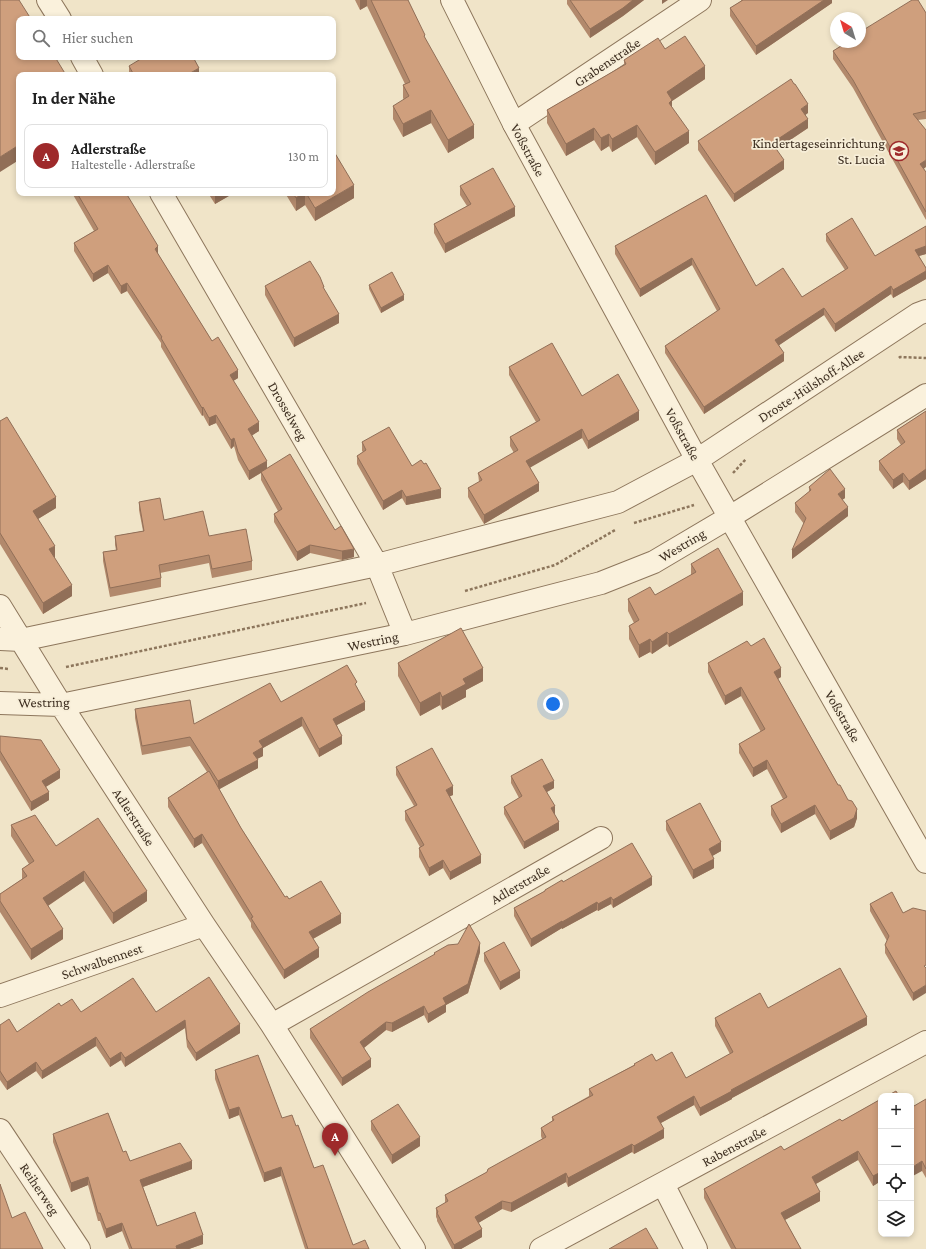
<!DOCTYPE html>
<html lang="de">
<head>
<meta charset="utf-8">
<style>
	body { margin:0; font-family:"Crimson Pro",serif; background:#f2f2f2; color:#222 }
	.controls { position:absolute; right:12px; bottom:12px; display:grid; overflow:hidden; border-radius:8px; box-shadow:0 2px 6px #0003 }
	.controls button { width:36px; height:36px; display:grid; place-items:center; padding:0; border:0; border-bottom:1px solid #e0e0e0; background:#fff; color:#222; font:20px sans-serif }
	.compass { position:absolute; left:830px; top:12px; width:36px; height:36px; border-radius:50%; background:#fff; box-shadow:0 2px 6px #0003; rotate:322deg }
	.you { position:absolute; left:553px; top:704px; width:14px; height:14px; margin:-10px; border:3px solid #fff; border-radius:50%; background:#1a73e8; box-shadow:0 0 0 6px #1a73e833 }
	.badge { display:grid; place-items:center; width:26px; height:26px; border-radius:50%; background:#9e2a2b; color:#fff; font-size:13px; font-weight:700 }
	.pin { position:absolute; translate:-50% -33px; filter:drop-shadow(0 1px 2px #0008) }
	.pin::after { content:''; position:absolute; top:21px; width:14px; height:12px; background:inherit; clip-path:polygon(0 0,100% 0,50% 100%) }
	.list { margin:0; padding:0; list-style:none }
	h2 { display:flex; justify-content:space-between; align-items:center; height:52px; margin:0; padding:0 16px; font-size:17px }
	h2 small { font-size:13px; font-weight:400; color:#767676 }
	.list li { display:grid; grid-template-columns:26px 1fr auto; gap:12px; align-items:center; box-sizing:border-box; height:64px; margin:0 8px 8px; padding:0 8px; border:1px solid #e0e0e0; border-radius:8px }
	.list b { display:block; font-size:15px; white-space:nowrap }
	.list p { margin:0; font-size:13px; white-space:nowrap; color:#767676 }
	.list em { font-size:13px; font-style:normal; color:#767676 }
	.icon { flex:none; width:22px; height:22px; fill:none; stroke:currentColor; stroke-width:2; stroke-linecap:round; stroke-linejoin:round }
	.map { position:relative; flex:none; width:926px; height:1249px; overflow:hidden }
	.search { position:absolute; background:#fff; box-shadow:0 2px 6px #0003; left:16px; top:16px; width:320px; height:44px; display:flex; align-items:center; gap:10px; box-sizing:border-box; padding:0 14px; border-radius:8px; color:#767676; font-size:15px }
	.panel { position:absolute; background:#fff; box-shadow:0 2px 6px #0003; left:16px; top:72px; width:320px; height:124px; border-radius:8px }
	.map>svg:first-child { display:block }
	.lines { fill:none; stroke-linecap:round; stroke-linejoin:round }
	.minor-casing { stroke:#8d765c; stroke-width:24 }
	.tertiary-casing { stroke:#8d765c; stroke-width:24 }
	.path { stroke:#8d765c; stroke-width:2.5; stroke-dasharray:3 2; stroke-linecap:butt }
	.minor { stroke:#faf1dc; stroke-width:22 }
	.tertiary { stroke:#faf1dc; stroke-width:22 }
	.wall { fill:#b2896c }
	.shaded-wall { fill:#916f58 }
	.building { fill:#cf9f7d; stroke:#916f58 }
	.labels { text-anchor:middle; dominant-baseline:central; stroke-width:3.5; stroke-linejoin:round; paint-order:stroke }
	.street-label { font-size:14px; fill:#3d2e20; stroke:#f7eed8 }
	.poi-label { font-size:14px; fill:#3d2e20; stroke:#f7eed8; text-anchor:end }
</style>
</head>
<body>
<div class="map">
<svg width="926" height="1249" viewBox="0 0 926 1249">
	<rect width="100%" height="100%" fill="#f0e4c8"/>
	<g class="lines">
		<g class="minor-casing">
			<path id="minor" d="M48 0 60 19
				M82 57 92 75
				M514 124 697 460 926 862
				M161 193 377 565 405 634
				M0 606 61 705 204 925 272 1025 414 1249
				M0 639 21 640 377 565 618 502 697 460 918 314 926 311
				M0 703 61 705 405 634 601 583 654 562 730 517 926 395
				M0 996 204 925
				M272 1025 601 838
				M0 1130 79 1249
				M663 1184 696 1249
				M541 1249 926 1042"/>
		</g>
		<g class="tertiary-casing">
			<path id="tertiary" d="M452 0 514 124 700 0"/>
		</g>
		<path class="path" d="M899 358 900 357 926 358
			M733 473 746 459
			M634 523 694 505
			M465 591 555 565 615 530
			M66 667 366 603
			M0 668 9 669"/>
		<use href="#minor" class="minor"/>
		<use href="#tertiary" class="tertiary"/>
	</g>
	<path class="wall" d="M355 0H408L425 38 474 138 448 153 431 123 403 137 393 119V106L404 100 403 98V85L405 84 367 6 360 10Z
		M567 0H644L623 16 590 38 567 4Z
		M741 0H832V3L756 55 730 16V8L741 1Z
		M926 13V119L918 120 924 169 926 172V220L853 88 833 59V51L845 43V42H860Z
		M665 49 705 79 672 101V107L689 143 655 165 637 137 612 152 609 146 601 151 594 140 566 156 547 123V110L624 65V60Z
		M129 66 199 75H129Z
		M808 113 805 115 808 128 777 149 784 169 734 202 698 150V141Z
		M460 186 515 216 445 253 434 233V224L467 206 460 195Z
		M72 193H126L158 254 212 341 238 378 233 381 259 431 252 435 267 468 335 530 354 557 342 560 310 553 297 561 274 522V514L278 511 261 480V473L249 480 238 460 234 446 231 449 216 423 209 426 203 415 202 416 161 347V343L127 291 121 294 108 273 93 282 74 251V243L94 231Z
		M208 193H234L215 204Z
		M285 193H333L354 198 315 221 305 205 296 211Z
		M706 195 756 286 802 297 845 270 826 241V234L875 256 926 226V254L919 256 926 268V279L893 298 891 294 835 332 824 315 779 345 784 361 704 414 665 353V346L717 311 692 265 640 297 615 254V246Z
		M369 285 404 300 381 313 369 289Z
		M265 286 324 289 339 323 294 347 265 295Z
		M509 367 639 420 588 449 582 438 530 467 539 491 484 524 468 497V488L479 482 478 473 514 453 510 446V437L536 422 509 375Z
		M926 411V479L909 490 903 482 893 489 879 470V461L901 445 897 439V430Z
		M0 421 56 508 38 519 55 557H54L72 596 43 614 0 544Z
		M362 442 412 466 441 498 406 505 402 498 383 510 357 464V456L363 452 362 451Z
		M809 487 845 498 842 500 848 516 792 559 804 524 795 512V503L809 492Z
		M139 502 164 520 209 536 252 561V570L212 578 209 563 160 573 161 578V587L110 597 103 561V552L116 550 115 545V536L143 531 139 510Z
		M691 564 743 605 669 647 667 644 652 654 650 652 639 658 629 639V626L634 623 628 611V599L655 595 691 575Z
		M751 646 781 677 778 679 857 818 854 827 830 840 815 814 781 833 771 815V806L783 799 767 769 753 777 739 753V744L761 732 741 696 725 705 708 672V663Z
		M398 663 483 681 466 690V697L442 710 440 705 420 716 398 676Z
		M357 687 365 710 337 725 342 744 319 757 302 726 263 748V756L257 759 258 768 219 789 241 828 285 897 341 923 313 939 319 957 284 979 251 927V923L202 843 194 848 168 807V798L207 772 190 746 142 755 135 718V709L194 724 281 702Z
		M0 736 60 778 46 787 49 800 31 811 0 760Z
		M396 767 453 795 450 796 481 863 450 880 443 868 429 876 419 857V848L420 847 405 820V811L414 806 396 775Z
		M511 776 554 788 547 792 555 814H554L559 830 524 849 504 814V807L519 798 511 783Z
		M666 821 721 851 712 856 714 868 693 879 666 830Z
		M11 825 56 846 147 901 113 924 84 881 48 906 63 939 31 960 0 912V894L22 879V869L29 864 11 836Z
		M563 882 652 885 613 908 611 904 598 911 597 910 562 929V928L531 947 514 916V908L545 891V890Z
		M870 904 903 913 913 908V1001L885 953V945L887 941 870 911Z
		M480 952 468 993 446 1005V1012L428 1023 424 1015 392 1032 386 1030 364 1048 371 1067 342 1086 310 1038V1029L434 955V953Z
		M484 953 520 978 500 990 484 961Z
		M61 1006 81 1012H156L240 1033 196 1061 187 1047 185 1028 125 1067 121 1060 110 1067 96 1046 42 1079 36 1071 7 1090 0 1080V1025L17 1032Z
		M768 1008 867 1025 732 1098V1099L700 1116 694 1105 661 1123 664 1138 634 1154 632 1152 568 1187 566 1182 511 1212 502 1209 478 1223 482 1237 461 1249H452L437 1221V1219L436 1217V1208L445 1203V1195L487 1172 542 1139 541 1136V1128L552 1121V1117L589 1096V1089L634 1065V1064L656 1061 686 1078 730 1054 715 1026V1018Z
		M215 1070 282 1118 296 1126 314 1168 353 1245 369 1249H305L281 1176 264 1182 239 1115 229 1119 215 1079Z
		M881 1099V1181L873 1186 858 1160 816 1184 820 1201 785 1220 801 1249H731L704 1198V1189L784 1150 842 1121Z
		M926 1099V1178L922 1171 914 1106Z
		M371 1121 420 1146 392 1164 371 1130Z
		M53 1134 123 1152 130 1161 192 1169 143 1187 157 1226 203 1244 189 1249H129L122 1231 106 1238 100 1221H98L88 1185 71 1192 53 1142Z"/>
	<path class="shaded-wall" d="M360 0H367V6L360 10Z
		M633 0H644L623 16 590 38V29Z
		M662 0H668L662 4Z
		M824 0H832V3L756 55V46Z
		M705 66V79L672 101V113L669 115 667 92Z
		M199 68V75H187Z
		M808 104V113L801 118V109Z
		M431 110V123L403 137V124Z
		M808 119V128L772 152V143Z
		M474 125V138L448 153V140Z
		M637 125V137L612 152V139Z
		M594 128V140L566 156V144Z
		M689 131V143L655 165V152Z
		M609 134V146L601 151V138Z
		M19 145V160L0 172V157Z
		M784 160V169L734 202V194Z
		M926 160V167L920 172V164Z
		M354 185V198L315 221V208Z
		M221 193H234L215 204V196Z
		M303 193H305V205L296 211V198Z
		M515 207V216L445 253V244Z
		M158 246V255L155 249Z
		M926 246V254L915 257V250Z
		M692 258V265L640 297V289Z
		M108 265V273L93 282V274Z
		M926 271V279L893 298V290Z
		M127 283V291L121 294V286Z
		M891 286V294L835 332V324Z
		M404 295V300L381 313V308Z
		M824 308V315L775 348V340Z
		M339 314V323L294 347V338Z
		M784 353V361L704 414V407Z
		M238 370V378L230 383V375Z
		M203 407V415L202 416V408Z
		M639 411V420L588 449V441Z
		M216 415V423L209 426V418Z
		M259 422V431L248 438V429Z
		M582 429V438L526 470V461Z
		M234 438V446L231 449V440Z
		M267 461V469L249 480V471Z
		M926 469V479L909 490V481Z
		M903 473V482L893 489V480Z
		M539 483V491L484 524V515Z
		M441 489V498L406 505V497Z
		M845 489V498L838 503V494Z
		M402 490V498L383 510V501Z
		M56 497V508L33 522V511Z
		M848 507V516L792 559V550Z
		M310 545V553L297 561V552Z
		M55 546V557L49 560V549Z
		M354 549V557L342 560V551Z
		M72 585V596L43 614V603Z
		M743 592V605L669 647V634Z
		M667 632V644L652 654V642Z
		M650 639V652L639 658V645Z
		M483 668V681L466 690V697L442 710V697L463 679Z
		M781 668V677L774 681V672Z
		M741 687V696L725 705V696Z
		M440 692V705L420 716V703Z
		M365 702V710L333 727V719Z
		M302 717V726L263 748V756L253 761V753L259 741Z
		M342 736V744L319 757V749Z
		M258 760V768L218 790V781Z
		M767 760V769L753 777V768Z
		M60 770V778L42 789V781Z
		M554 781V788L543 794V786Z
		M453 786V795L446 798V790Z
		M49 792V800L31 811V802Z
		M815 805V814L781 833V824Z
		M555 806V814L551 816V808Z
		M857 809V818L854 827 830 840V831Z
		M559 822V830L524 849V842Z
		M202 834V843L194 848V839Z
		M721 842V851L709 858V849Z
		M481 855V863L450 880V872Z
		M714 859V868L693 879V870Z
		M443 860V868L429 876V868Z
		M84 871V881L43 909V898Z
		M652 877V885L613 908V900Z
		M147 891V901L113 924V913Z
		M611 897V904L598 911V904Z
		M597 902V910L562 929V922Z
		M341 914V923L309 941V932Z
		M562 921V928L531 947V939Z
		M63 929V939L31 960V949Z
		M480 943V952L468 993 446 1005V1012L428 1023V1014L443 998Z
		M319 948V957L284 979V970Z
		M520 971V978L500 990V982Z
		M926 985V993L913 1001V993Z
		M424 1006V1015L392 1032V1023Z
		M867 1017V1025L732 1098V1099L700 1116V1108L731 1090Z
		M185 1020V1028L125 1067V1058Z
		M386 1022V1030L360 1051V1042Z
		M240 1024V1033L196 1061V1053Z
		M96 1037V1046L42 1079V1071Z
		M121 1052V1060L110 1067V1059Z
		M371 1059V1067L342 1086V1078Z
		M36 1062V1071L7 1090V1082Z
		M694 1096V1105L657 1125V1117Z
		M239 1107V1115L229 1119V1110Z
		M664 1129V1138L634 1154V1146Z
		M420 1137V1146L392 1164V1155Z
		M632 1144V1152L568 1187V1178Z
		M858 1151V1160L812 1186V1177Z
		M192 1161V1169L140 1188V1180Z
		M922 1161V1171L911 1177V1168Z
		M281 1167V1176L264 1182V1173Z
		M881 1172V1181L873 1186V1176Z
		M566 1173V1182L511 1212V1203Z
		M88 1177V1185L71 1192V1183Z
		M820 1192V1201L781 1222V1213Z
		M502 1201V1209L475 1225V1217Z
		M122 1223V1231L106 1238V1229Z
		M482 1229V1237L461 1249H454V1245Z
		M203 1235V1244L189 1249H176V1246Z"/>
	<path class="building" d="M0 0H19L31 19H19V57H55L66 75H19V145L0 157Z
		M371 0H408L425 35 424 36 474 125 448 140 431 110 403 124 393 106 409 96 403 85 410 82Z
		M570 0H633L623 8 590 29Z
		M743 0H824L756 46 730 8Z
		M912 0H918L926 13V111L913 114 926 130V160L920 164 926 172V212L853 80 833 51 846 43V42H860V32Z
		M685 36 705 66 667 92 672 100 669 103 689 131 655 152 637 125 612 139 609 134 601 138 594 128 566 144 547 110 626 64 624 60 658 38 665 49Z
		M144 57H193L199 68 187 75H134L129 66Z
		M791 79 794 84H795L808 104 801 109 808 119 772 143 784 160 734 194 698 141Z
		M333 150 354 185 315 208 306 193H333Z
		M493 168 515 207 445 244 434 224 471 204 460 186Z
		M77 193H126L158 246 155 249 212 341 218 337 238 370 230 375 259 422 248 429 267 461 249 471 238 452 234 438 231 440 216 415 209 418 203 407 202 408 161 338 162 337 127 283 121 286 108 265 93 274 74 243 98 229Z
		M213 193H221L215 196Z
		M293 193H303L296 198Z
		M706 195 756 286 783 268 802 297 848 268 826 234 852 218 875 256 926 226V246L915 250 926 268V271L893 290 891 286 835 324 824 308 775 340 784 353 704 407 665 346 720 309 692 258 640 289 615 246Z
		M310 261 320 277 324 287H323L339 314 294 338 265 286Z
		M392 272 404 295 381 308 369 285Z
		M552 343 582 396 618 374 639 411 588 441 582 429 526 461 539 483 484 515 468 488 482 480 478 473 518 450 510 437 540 420 509 367Z
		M926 411V469L909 481 903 473 893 480 879 461 905 442 897 430Z
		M7 417 56 497 33 511 55 546 49 549 72 585 43 603 0 533V421Z
		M389 427 412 466 421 460 424 464 426 463 441 489 406 497 402 490 383 501 357 456 366 450 362 442Z
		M290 454 335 530 341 526 354 549 342 551 310 545 297 552 274 514 282 509 261 472Z
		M830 469 845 489 838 494 848 507 792 550 806 518 795 503 811 490 809 487Z
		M160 498 164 520 203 511 209 536 246 529 252 561 212 569 209 555 159 565 161 578 110 588 103 552 117 550 115 536 144 531 139 502Z
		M718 548 743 592 669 634 667 632 652 642 650 639 639 645 629 626 639 620 628 599 650 587 655 595 696 572 691 564Z
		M461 628 483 668 463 679 466 684 442 697 440 692 420 703 398 663Z
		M764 638 781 668 774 672 838 785H840L848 800 852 801 857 809 854 818 830 831 815 805 781 824 771 806 787 797 767 760 753 768 739 744 765 729 741 687 725 696 708 663 747 641 751 646Z
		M347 665 357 682 355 684 365 702 333 719 342 736 319 749 302 717 259 741 263 747 253 753 258 760 218 781 190 737 142 746 135 709 190 700 194 724 270 683 281 702Z
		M0 736 41 740 60 770 42 781 49 792 31 802 0 751Z
		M432 748 453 786 446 790 481 855 450 872 443 860 429 868 419 848 424 845 405 811 417 805 396 767Z
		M542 759 554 781 543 786 555 806 551 808 559 822 524 842 504 807 522 796 511 776Z
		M209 771 241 828 285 897 287 896 289 899 321 881 341 914 309 932 319 948 284 970 251 918 253 917 202 834 194 839 168 798Z
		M700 803 721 842 709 849 714 859 693 870 666 821Z
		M35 815 56 846 98 818 147 891 113 913 84 871 43 898 63 929 31 949 0 901V894L27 876 22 869 34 861 11 825Z
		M632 843 652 877 613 900 611 897 598 904 597 902 562 922V921L531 939 514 908 545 891V890L562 880 563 882Z
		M892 892 903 913 913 908 926 911V965L924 966 926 968V985L913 993 885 945 889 936 870 904Z
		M469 924 480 943 468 984 443 998 446 1004 428 1014 424 1006 392 1023 386 1022 360 1042 371 1059 342 1078 310 1029 368 992 435 954 434 953 448 945 458 944Z
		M504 942 520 971 500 982 484 953Z
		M840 968 867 1017 731 1090 732 1091 700 1108 694 1096 657 1117 664 1129 634 1146 632 1144 568 1178 566 1173 511 1203 502 1201 475 1217 482 1229 454 1245 437 1213 438 1212 436 1208 448 1201 445 1195 487 1172 488 1169 546 1137 541 1128 554 1120 552 1117 593 1095 589 1089 635 1065 634 1064 652 1054 656 1061 672 1052 686 1078 733 1052 715 1018 760 993 768 1008Z
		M209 977 240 1024 196 1053 187 1039 185 1020 125 1058 121 1052 110 1059 96 1037 42 1071 36 1062 7 1082 0 1071V1025L9 1019 17 1032 59 1003 61 1006 72 999 81 1012 133 978 156 1012Z
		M258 1055 282 1118 292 1115 296 1126 298 1125 314 1168 323 1165 353 1245 365 1240 369 1249H308L281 1167 264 1173 239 1107 229 1110 215 1070Z
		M896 1091 899 1096H887Z
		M881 1099V1172L873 1176 858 1151 812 1177 820 1192 781 1213 801 1249H736L704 1189 781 1146 784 1150 840 1119 842 1121Z
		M926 1099V1169L922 1161 911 1168V1101L914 1106Z
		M398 1104 420 1137 392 1155 371 1121Z
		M108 1113 123 1152 126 1151 130 1161 180 1143 192 1161 140 1180 157 1226 195 1212 203 1235 176 1246 177 1249H132L122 1223 106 1229 100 1213H98L88 1177 71 1183 53 1134Z
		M0 1184 12 1218 25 1212 43 1249H0Z
		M646 1228 658 1249H609Z"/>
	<defs>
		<g id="school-ring" transform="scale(1)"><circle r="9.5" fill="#f7eed8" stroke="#9e2a2b" stroke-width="1.5"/><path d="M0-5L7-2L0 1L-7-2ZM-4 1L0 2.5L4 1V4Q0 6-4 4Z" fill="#9e2a2b"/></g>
	</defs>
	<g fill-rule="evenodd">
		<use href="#school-ring" x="899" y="151"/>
	</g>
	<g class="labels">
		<g class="street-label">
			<text transform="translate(607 62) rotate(-34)">Grabenstraße</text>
			<text transform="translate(528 150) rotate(62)">Voßstraße</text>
			<text transform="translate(811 385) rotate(-33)">Droste-Hülshoff-Allee</text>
			<text transform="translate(288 411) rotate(60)">Drosselweg</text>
			<text transform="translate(683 434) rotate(61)">Voßstraße</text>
			<text transform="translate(682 545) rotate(-31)">Westring</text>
			<text transform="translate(373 641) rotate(-12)">Westring</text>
			<text transform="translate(44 702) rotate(-1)">Westring</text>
			<text transform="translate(843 716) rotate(60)">Voßstraße</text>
			<text transform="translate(134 817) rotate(57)">Adlerstraße</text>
			<text transform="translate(520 884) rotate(-30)">Adlerstraße</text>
			<text transform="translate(102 961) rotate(-19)">Schwalbennest</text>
			<text transform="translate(734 1146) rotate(-28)">Rabenstraße</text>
			<text transform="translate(40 1189) rotate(56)">Reiherweg</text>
		</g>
		<g class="poi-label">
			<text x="885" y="143">Kindertageseinrichtung<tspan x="885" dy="16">St. Lucia</tspan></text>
		</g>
	</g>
</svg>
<div class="controls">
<button>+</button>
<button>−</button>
<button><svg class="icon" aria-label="locate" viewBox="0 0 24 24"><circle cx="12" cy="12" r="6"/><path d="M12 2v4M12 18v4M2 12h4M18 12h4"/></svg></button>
<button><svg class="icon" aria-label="layers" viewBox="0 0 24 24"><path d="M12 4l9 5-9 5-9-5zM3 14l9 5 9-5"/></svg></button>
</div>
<svg class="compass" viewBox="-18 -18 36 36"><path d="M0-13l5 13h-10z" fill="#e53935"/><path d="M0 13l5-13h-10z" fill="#767676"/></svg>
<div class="you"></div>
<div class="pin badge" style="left:335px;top:1156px">A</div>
<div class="search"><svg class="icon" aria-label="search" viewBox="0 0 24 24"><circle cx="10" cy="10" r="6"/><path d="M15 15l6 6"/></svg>Hier suchen</div>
<section class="panel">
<h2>In der Nähe<small></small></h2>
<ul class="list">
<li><span class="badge">A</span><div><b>Adlerstraße</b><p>Haltestelle · Adlerstraße</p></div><em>130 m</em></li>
</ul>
</section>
</div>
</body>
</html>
